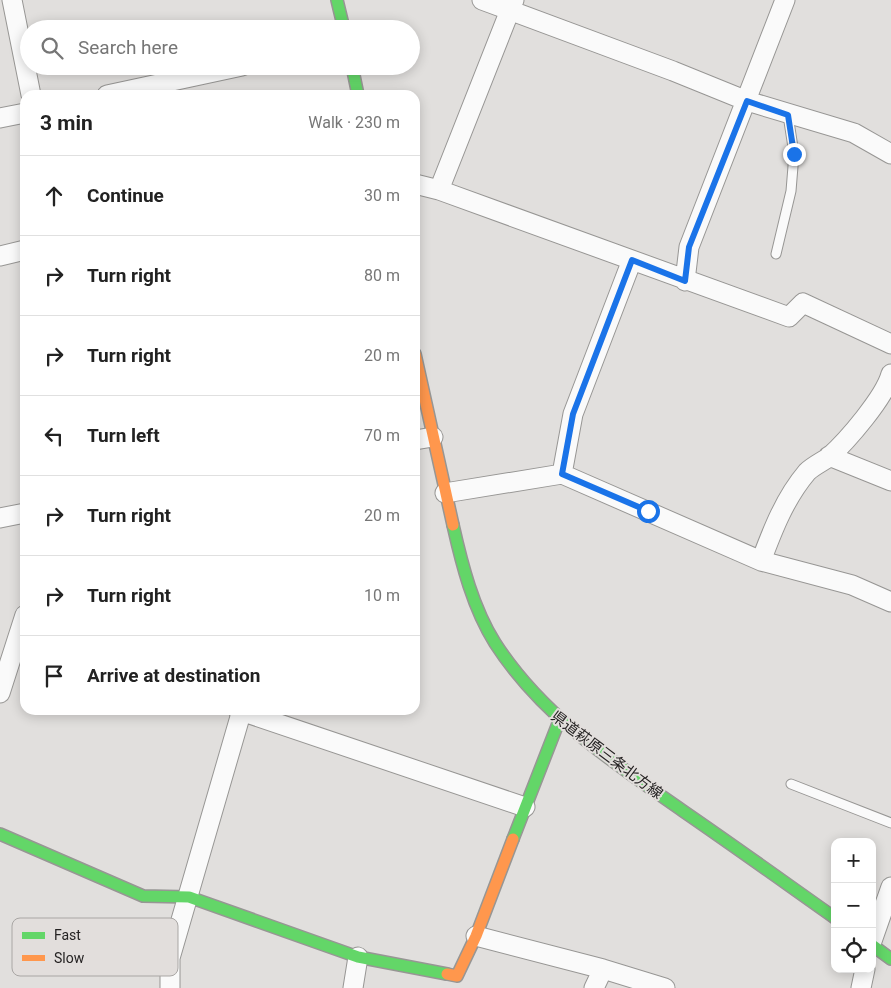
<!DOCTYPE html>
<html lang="en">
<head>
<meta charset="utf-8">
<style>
	body { margin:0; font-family:Roboto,"Noto Sans JP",sans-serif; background:#f6f6f6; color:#222 }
	.controls { position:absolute; right:15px; bottom:15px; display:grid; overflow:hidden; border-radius:10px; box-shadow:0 2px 12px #0003 }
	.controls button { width:45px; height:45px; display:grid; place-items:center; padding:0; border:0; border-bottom:1px solid #e0e0e0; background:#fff; color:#222; font:25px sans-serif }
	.stop { position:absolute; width:15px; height:15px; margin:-11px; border:4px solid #1a73e8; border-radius:50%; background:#fff }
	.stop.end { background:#1a73e8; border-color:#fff; box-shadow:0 1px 5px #0008 }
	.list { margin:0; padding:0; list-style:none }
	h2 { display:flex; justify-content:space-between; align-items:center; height:65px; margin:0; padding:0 20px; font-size:21px }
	h2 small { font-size:16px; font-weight:400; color:#767676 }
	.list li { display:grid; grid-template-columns:32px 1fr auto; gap:15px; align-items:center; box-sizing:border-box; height:80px; padding:0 20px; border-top:1px solid #e0e0e0 }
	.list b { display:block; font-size:19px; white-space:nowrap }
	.list em { font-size:16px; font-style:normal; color:#767676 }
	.icon { flex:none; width:28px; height:28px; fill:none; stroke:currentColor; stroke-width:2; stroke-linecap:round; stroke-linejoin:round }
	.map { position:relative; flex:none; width:891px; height:988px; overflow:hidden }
	.search { position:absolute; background:#fff; box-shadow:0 2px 12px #0003; left:20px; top:20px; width:400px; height:55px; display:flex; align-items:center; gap:12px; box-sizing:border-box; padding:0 18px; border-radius:28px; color:#767676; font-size:19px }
	.panel { position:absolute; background:#fff; box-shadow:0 2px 12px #0003; left:20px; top:90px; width:400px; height:625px; border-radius:15px }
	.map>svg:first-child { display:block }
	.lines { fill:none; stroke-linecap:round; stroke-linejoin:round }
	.lane-casing { stroke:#979694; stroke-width:11 }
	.street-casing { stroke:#979694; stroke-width:21 }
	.fast-casing { stroke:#979694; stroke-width:14 }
	.slow-casing { stroke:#979694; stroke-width:14 }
	.lane { stroke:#fafafa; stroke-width:9 }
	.street { stroke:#fafafa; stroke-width:19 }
	.fast { stroke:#63d668; stroke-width:11 }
	.slow { stroke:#ff974d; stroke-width:11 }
	.route { stroke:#1a73e8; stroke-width:6 }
	.labels { text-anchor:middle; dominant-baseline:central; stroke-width:4; stroke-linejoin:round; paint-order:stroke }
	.street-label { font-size:15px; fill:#252323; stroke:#e2dedc }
	.key { fill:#e2dedc; stroke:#a9a6a4; stroke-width:1 }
	.key-label { font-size:14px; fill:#252323 }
</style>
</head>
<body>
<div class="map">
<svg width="891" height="988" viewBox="0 0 891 988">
	<rect width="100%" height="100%" fill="#e1dfdd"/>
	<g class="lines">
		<g class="lane-casing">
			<path id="lane" d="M776 254 791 191 794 154 788 115
				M791 784 891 823"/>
		</g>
		<g class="street-casing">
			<path id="street" d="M12 0 31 95
				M482 0 673 71 747 101 854 133 891 154
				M107 95 242 66
				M0 118 25 113
				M415 184 439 190 789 317 803 303 891 344
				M439 190 514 0
				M0 256 25 250
				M685 281 689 247 785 0
				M415 440 433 437
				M829 456 891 481
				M562 474 573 414 632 260
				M445 493 562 474 761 561 852 585 891 602
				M0 518 25 513
				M761 561C773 529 785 498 807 472 813 466 822 462 829 457 847 441 885 397 891 374
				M0 693 25 615
				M238 710 525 807
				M476 936 603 969 665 988
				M872 941 891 887
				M170 988V958L242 710
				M353 988 358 957
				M594 988 603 969
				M861 988 865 969"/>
		</g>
		<g class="fast-casing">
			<path id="fast" d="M337 0 344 29
				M352 66 358 95
				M453 525C462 565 473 608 495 643 542 716 613 762 683 811 734 846 784 882 835 918
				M0 834 143 896 189 897 358 957 447 974
				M513 839 559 721
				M872 945 891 959"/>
		</g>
		<g class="slow-casing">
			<path id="slow" d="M415 354 453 525
				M447 974 457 976 476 936 513 839"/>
		</g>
		<use href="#lane" class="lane"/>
		<use href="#street" class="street"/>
		<use href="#fast" class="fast"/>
		<use href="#slow" class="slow"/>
	</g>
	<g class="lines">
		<path class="route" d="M648 511 562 474 573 414 632 260 685 281 689 247 747 101 788 115 794 154"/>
	</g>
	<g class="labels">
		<g class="street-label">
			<text transform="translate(607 755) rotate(37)">県道萩原三条北方線</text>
		</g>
	</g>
	<rect x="12" y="918" width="166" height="58" rx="8" class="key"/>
	<rect x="22" y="932" width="23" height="7" fill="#63d668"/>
	<rect x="22" y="955" width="23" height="6" fill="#ff974d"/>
	<g class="key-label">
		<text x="54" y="940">Fast</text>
		<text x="54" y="963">Slow</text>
	</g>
</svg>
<div class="controls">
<button>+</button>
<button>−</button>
<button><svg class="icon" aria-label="locate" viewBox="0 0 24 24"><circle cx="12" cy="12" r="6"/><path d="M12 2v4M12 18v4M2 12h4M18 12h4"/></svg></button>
</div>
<div class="stop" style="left:648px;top:511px"></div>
<div class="stop end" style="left:794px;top:154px"></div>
<div class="search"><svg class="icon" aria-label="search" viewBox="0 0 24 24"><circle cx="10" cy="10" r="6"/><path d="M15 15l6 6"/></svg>Search here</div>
<section class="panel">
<h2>3 min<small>Walk · 230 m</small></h2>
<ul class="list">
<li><svg class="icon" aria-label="ahead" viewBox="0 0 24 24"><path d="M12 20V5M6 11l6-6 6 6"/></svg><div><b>Continue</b></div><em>30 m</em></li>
<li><svg class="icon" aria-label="right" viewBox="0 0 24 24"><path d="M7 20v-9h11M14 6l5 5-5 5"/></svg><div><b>Turn right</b></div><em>80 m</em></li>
<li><svg class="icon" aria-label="right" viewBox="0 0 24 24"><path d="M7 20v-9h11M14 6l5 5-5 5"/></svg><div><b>Turn right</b></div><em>20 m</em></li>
<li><svg class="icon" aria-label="left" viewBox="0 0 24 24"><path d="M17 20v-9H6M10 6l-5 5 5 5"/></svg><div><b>Turn left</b></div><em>70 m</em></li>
<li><svg class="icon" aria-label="right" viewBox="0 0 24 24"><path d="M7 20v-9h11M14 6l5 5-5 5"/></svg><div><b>Turn right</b></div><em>20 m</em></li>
<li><svg class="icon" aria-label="right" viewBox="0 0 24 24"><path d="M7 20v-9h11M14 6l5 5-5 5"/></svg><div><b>Turn right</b></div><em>10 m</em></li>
<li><svg class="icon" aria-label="arrive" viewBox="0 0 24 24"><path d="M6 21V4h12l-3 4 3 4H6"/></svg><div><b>Arrive at destination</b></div></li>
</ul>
</section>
</div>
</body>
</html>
